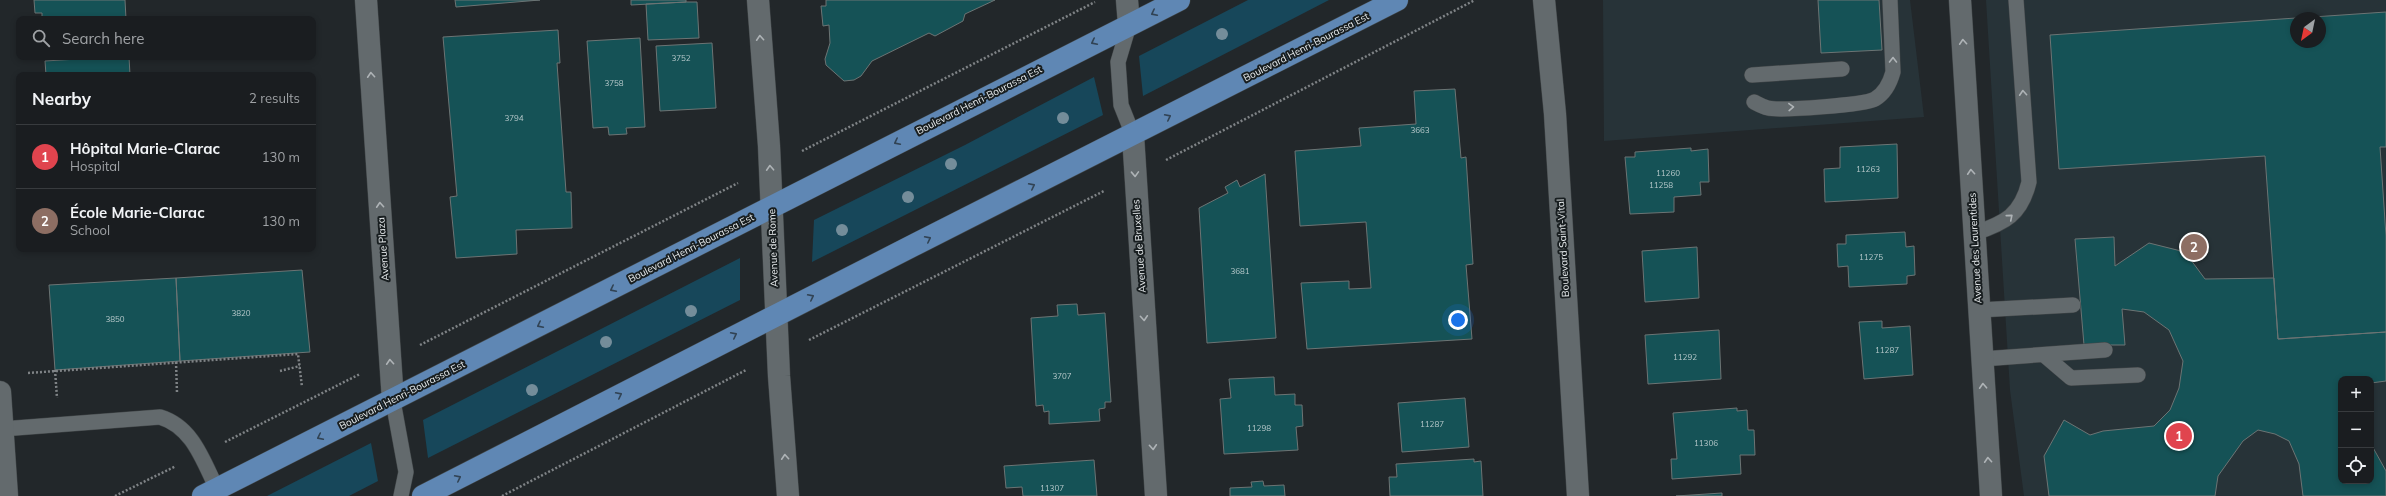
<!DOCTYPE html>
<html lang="en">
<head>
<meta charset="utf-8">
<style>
	body { margin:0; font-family:Mulish,sans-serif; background:#272a2d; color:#f1f3f6 }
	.controls { position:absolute; right:12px; bottom:12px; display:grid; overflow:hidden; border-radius:8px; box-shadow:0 2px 6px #0003 }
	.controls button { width:36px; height:36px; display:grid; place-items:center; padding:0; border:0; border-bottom:1px solid #383b3e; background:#1a1d20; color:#f1f3f6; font:20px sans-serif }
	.compass { position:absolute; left:2290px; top:12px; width:36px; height:36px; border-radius:50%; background:#1a1d20; box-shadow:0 2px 6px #0003; rotate:213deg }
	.you { position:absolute; left:1458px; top:320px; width:14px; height:14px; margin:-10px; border:3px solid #fff; border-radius:50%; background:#1a73e8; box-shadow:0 0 0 6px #1a73e833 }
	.badge { display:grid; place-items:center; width:26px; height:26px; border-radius:50%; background:#d93025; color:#fff; font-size:13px; font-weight:700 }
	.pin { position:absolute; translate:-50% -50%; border:2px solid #fff; box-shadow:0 1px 4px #0006 }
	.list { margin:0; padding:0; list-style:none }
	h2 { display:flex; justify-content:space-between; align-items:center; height:52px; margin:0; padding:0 16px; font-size:17px }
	h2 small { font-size:13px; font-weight:400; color:#9fa2a5 }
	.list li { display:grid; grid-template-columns:26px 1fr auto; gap:12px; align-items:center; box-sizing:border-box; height:64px; padding:0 16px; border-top:1px solid #383b3e }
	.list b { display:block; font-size:15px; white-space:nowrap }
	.list p { margin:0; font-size:13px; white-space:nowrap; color:#9fa2a5 }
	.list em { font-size:13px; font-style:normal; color:#9fa2a5 }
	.icon { flex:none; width:22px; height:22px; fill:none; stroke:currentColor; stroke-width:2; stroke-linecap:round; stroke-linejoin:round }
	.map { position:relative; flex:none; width:2386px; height:496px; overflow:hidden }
	.search { position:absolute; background:#1a1d20; box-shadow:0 2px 6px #0003; left:16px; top:16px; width:300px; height:44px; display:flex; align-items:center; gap:10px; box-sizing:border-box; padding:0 14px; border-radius:8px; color:#9fa2a5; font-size:15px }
	.panel { position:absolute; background:#1a1d20; box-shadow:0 2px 6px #0003; left:16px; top:72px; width:300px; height:180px; border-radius:8px }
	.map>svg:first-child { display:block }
	.built { fill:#273338; fill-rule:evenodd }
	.green { fill:#17475a }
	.building { fill:#155256; stroke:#6c7474 }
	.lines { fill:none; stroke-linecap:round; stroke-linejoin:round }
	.lane-casing { stroke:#414648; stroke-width:16 }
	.street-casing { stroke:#414648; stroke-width:23 }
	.primary-casing { stroke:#414648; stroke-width:23 }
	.path { stroke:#7f8386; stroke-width:2.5; stroke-dasharray:2 2; stroke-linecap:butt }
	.lane { stroke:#636a6d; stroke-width:15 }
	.street { stroke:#636a6d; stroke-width:22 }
	.primary { stroke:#5f87b4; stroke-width:22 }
	.tree { fill:#748d9a }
	.oneway { stroke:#314354 }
	.oneway2 { stroke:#aeb3b6 }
	.labels { text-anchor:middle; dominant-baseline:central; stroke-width:4; stroke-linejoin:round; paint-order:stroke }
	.number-label { font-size:8px; fill:#b6c8ca }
	.street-label { font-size:10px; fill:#ebeff1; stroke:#181e20 }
</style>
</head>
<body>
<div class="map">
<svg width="2386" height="496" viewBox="0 0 2386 496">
	<rect width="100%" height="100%" fill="#22272a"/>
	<path class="built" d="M1603 0H1910L1924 117 1604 141Z
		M1986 0H2386V496H2024L2010 390ZM2296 18H2320V42H2296ZM2341 379H2371V481H2341Z"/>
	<path class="green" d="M1248 0H1329L1143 96 1139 56Z
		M1094 77 1103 115 812 262 814 220 965 145Z
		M740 258V300L428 458 423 420Z
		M371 443 378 481 349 496H267Z"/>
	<path class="building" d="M34 0H125L126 19H42V13H35Z
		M455 0H540L456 7Z
		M631 0H686V2L631 5Z
		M826 0H995L965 14 963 21 935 36 929 33 872 61 861 76 854 80 844 81 826 65 825 59 830 43 829 25 823 26 821 6H826Z
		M1818 0H1879L1882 50 1821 53Z
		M686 2H697L699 38 648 40 646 4Z
		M2386 12V147H2380L2386 236V332L2278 339 2265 156 2059 169 2050 35 2296 18V42H2320V18H2298Z
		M558 30 560 63H557L566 192H571L572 228 516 230 517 254 456 258 450 197 457 196 443 37Z
		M640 38 645 127 626 128 627 134 609 135 608 127 593 128 587 41Z
		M712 43 716 108 660 111 656 46Z
		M111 57H129L130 75H46L45 61Z
		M1455 89 1461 158 1466 157 1473 264 1466 265 1472 339 1307 349 1301 283 1349 281V289L1371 288 1366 222 1300 226 1295 151 1361 146 1359 128 1416 124 1414 91Z
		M1897 144 1898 198 1825 202 1824 169 1840 168V147Z
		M1691 148V151L1708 149 1709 182H1700L1701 195 1674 197V212L1630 214 1625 157H1635V152Z
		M1265 174 1276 338 1207 343 1199 208 1228 193 1225 187 1237 180 1240 187Z
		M1905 232 1906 247 1914 246 1915 275 1907 276V284L1849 287 1848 266 1838 267 1837 244H1846V235Z
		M2114 237 2115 266 2149 243 2185 252 2205 279 2274 278 2278 339 2386 332V381L2371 383V379H2341V481H2371V444L2386 471V496H2303L2299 464 2289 441 2275 434 2258 430 2243 441 2218 476 2215 496H2049L2044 456 2064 420 2090 435 2103 431 2154 426 2170 410 2179 388 2183 361 2169 330 2144 312 2122 309 2125 345H2084L2075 239Z
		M1697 247 1699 298 1645 302 1642 251Z
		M302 270 310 352 180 361 176 278Z
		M176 278 180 361 55 370 49 285Z
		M1077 304 1078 315 1105 313 1111 402H1105V408L1099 409 1100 421 1049 424V411L1044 412 1043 405 1036 406 1031 318 1058 316 1057 305Z
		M1882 321V328L1910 326 1913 375 1864 379 1859 322Z
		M1719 330 1721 379 1648 384 1645 335Z
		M1274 377 1275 395 1295 394V405H1302L1303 426 1296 427 1298 450 1224 454 1220 399 1231 398 1229 379Z
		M1465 398 1469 447 1402 452 1398 403Z
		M1737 408V411L1747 410 1748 430H1754L1755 455H1740L1741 474 1672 479 1671 459H1677L1673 413Z
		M1474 459V462L1481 461 1483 496H1390L1389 477H1397L1396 464Z
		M1094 460 1097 496H1023L1022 487 1006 488 1004 466Z
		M1263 481 1264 486 1284 485 1285 496H1230V488L1252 487 1251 482Z
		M1722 493V496H1676Z"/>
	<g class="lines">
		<g class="lane-casing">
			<path id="lane" d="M1129 25 1118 62 1121 105 1133 135
				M1752 75 1842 69
				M1754 102C1758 104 1763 107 1768 108 1780 111 1865 105 1875 99 1885 93 1890 83 1893 72L1890 0
				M1975 233C2005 223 2021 215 2029 182L2016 0
				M1979 310 2073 305
				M2044 355 2071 378 2138 375
				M1982 359 2105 350
				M393 401 406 472 401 496
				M2 429 160 417C193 427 203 461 217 489"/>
		</g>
		<g class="street-casing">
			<path id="street" d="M366 0 393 401
				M758 0 769 146 779 376 788 496
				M1127 0 1129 25
				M1544 0 1555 114 1578 496
				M1960 0 1991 496
				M1133 135 1156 496
				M0 392 7 496"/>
		</g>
		<g class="primary-casing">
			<path id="primary" d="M203 496 1179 0
				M423 496C747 329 1072 165 1397 0"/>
		</g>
		<path class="path" d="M802 151 1095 2
			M1166 160 1475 0
			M809 340 1104 191
			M420 345 738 183
			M176 362 177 393
			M55 370 57 398
			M280 371 300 366
			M28 373 298 354 302 387
			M225 442 360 374
			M115 496 176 466
			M502 496 746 370"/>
		<use href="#lane" class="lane"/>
		<use href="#street" class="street"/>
		<use href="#primary" class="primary"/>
	</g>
	<g class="tree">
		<circle cx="1222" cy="34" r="6"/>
		<circle cx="1063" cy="118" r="6"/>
		<circle cx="951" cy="164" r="6"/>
		<circle cx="908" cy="197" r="6"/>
		<circle cx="842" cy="230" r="6"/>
		<circle cx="691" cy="311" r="6"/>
		<circle cx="606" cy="342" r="6"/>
		<circle cx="532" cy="390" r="6"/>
	</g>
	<defs><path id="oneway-chevron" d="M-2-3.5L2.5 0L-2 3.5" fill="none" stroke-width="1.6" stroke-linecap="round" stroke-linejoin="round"/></defs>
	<g class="oneway">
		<use href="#oneway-chevron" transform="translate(1154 13) rotate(153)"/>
		<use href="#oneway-chevron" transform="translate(1094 42) rotate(153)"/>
		<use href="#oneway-chevron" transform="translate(1168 117) rotate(-27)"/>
		<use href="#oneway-chevron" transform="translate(897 142) rotate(153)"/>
		<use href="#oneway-chevron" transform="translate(1032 186) rotate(-27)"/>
		<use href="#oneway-chevron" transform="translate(928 239) rotate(-27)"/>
		<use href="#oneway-chevron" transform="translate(613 289) rotate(153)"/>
		<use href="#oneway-chevron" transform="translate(811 297) rotate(-27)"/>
		<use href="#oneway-chevron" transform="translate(540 325) rotate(153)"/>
		<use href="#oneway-chevron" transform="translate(734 335) rotate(-27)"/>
		<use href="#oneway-chevron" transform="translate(619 395) rotate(-27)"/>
		<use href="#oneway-chevron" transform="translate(320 437) rotate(154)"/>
		<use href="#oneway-chevron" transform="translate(458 478) rotate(-27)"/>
	</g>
	<g class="oneway2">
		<use href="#oneway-chevron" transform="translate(760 38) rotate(-94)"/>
		<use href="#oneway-chevron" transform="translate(1963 42) rotate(-94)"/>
		<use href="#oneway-chevron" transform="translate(1893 60) rotate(-90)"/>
		<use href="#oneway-chevron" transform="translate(371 75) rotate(-94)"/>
		<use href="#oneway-chevron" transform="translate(2023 93) rotate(-94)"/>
		<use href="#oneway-chevron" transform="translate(1791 107) rotate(-2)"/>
		<use href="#oneway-chevron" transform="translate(770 168) rotate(-93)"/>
		<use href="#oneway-chevron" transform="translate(1971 172) rotate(-94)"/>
		<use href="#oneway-chevron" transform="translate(1135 174) rotate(88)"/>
		<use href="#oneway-chevron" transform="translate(380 205) rotate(-94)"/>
		<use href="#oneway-chevron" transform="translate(2010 217) rotate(-40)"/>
		<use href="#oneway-chevron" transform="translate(1144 318) rotate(86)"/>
		<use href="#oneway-chevron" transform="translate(390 362) rotate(-94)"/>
		<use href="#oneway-chevron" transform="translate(1983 386) rotate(-93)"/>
		<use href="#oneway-chevron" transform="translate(1153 447) rotate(86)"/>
		<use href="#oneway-chevron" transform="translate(785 457) rotate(-94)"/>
		<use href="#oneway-chevron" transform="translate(1988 460) rotate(-94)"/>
	</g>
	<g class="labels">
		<g class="number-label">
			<text x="681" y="58">3752</text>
			<text x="614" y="83">3758</text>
			<text x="514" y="118">3794</text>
			<text x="1420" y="130">3663</text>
			<text x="1868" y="169">11263</text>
			<text x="1668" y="173">11260</text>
			<text x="1661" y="185">11258</text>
			<text x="1871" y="257">11275</text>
			<text x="1240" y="271">3681</text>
			<text x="241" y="313">3820</text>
			<text x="115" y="319">3850</text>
			<text x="1887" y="350">11287</text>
			<text x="1685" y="357">11292</text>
			<text x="1062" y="376">3707</text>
			<text x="1432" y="424">11287</text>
			<text x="1259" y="428">11298</text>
			<text x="1706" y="443">11306</text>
			<text x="1052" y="488">11307</text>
		</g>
		<g class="street-label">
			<text transform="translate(1306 47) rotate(-27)">Boulevard Henri-Bourassa Est</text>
			<text transform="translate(979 100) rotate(-27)">Boulevard Henri-Bourassa Est</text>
			<text transform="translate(1139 246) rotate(-94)">Avenue de Bruxelles</text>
			<text transform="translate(691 248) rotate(-27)">Boulevard Henri-Bourassa Est</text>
			<text transform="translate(773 248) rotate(-92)">Avenue de Rome</text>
			<text transform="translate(1563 248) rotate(-93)">Boulevard Saint-Vital</text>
			<text transform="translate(1975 248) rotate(-93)">Avenue des Laurentides</text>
			<text transform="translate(383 249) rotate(-94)">Avenue Plaza</text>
			<text transform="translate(402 395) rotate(-27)">Boulevard Henri-Bourassa Est</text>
		</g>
	</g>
</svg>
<div class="controls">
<button>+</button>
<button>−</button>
<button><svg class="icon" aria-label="locate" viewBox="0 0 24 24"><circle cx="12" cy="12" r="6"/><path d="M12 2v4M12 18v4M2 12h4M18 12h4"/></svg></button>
</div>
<svg class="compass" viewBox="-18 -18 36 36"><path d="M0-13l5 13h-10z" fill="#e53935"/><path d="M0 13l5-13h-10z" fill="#9fa2a5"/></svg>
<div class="you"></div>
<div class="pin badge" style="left:2179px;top:436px;background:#e0444e">1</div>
<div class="pin badge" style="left:2194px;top:247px;background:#8d6e63">2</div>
<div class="search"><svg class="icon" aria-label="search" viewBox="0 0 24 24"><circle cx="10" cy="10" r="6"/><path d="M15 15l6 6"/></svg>Search here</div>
<section class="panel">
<h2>Nearby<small>2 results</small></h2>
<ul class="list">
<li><span class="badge" style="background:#e0444e">1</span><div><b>Hôpital Marie-Clarac</b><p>Hospital</p></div><em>130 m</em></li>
<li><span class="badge" style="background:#8d6e63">2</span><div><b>École Marie-Clarac</b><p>School</p></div><em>130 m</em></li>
</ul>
</section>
</div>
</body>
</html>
